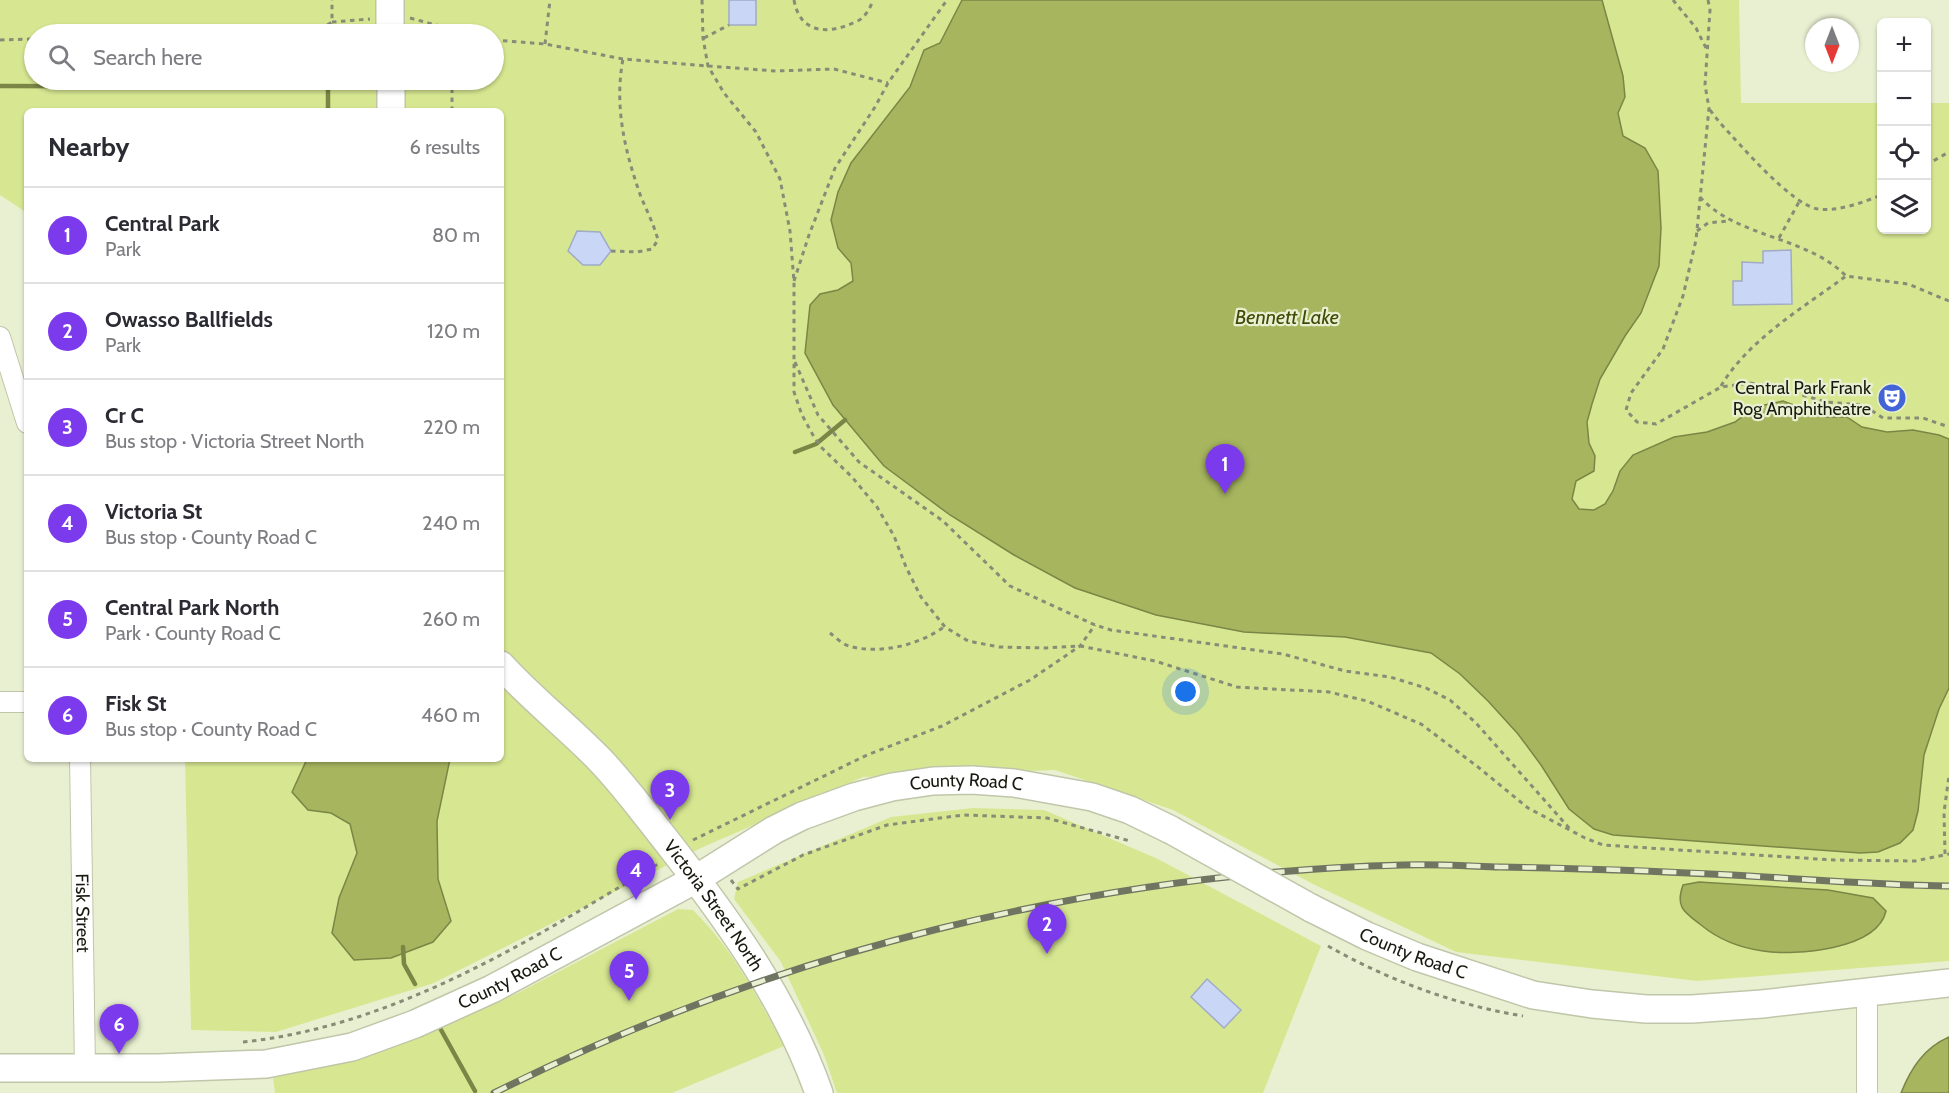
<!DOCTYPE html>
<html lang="en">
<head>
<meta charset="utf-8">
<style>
	body { margin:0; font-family:Cabin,sans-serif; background:#f2f2f3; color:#2b2b33 }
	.controls { position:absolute; right:18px; top:18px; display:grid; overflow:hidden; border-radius:9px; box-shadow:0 2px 4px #0004 }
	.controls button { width:54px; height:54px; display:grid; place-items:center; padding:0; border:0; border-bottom:2px solid #e1e1e2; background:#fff; color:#2b2b33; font:30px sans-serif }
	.compass { position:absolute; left:1805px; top:18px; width:54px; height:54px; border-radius:50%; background:#fff; box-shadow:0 2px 4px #0004; rotate:180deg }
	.you { position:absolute; left:1186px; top:692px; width:21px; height:21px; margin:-15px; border:4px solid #fff; border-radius:50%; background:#1a73e8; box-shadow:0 0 0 9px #1a73e833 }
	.badge { display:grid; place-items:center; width:39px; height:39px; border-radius:50%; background:#7c3aed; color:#fff; font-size:20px; font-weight:700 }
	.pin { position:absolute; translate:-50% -50px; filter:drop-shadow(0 2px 3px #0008) }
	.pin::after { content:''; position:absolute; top:32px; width:21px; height:18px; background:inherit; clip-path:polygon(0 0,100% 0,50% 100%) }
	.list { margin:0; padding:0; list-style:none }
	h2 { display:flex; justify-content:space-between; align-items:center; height:78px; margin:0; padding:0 24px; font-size:26px }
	h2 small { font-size:20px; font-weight:400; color:#7c7c81 }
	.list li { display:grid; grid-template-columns:39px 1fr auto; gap:18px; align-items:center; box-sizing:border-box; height:96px; padding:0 24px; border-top:2px solid #e1e1e2 }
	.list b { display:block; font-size:22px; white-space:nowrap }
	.list p { margin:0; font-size:20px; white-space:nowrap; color:#7c7c81 }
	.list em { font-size:20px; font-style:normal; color:#7c7c81 }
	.icon { flex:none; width:33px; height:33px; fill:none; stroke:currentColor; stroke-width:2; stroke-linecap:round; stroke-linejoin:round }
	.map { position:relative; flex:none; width:1949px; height:1093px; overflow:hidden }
	.search { position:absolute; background:#fff; box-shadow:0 2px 4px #0004; left:24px; top:24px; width:480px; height:66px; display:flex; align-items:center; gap:15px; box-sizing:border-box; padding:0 21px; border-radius:33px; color:#7c7c81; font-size:22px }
	.panel { position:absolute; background:#fff; box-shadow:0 2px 4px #0004; left:24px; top:108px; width:480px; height:654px; border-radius:9px }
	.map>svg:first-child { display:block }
	.green { fill:#d7e791; fill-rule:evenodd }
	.water { fill:#a6b55e; stroke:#7b8646; stroke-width:1.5 }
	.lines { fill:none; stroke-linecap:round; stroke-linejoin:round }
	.stream { stroke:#7b8646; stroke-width:4.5 }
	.building { fill:#cad6f6; stroke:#a0abc6; stroke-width:1.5 }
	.street-casing { stroke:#c0c6a9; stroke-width:22 }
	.secondary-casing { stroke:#c0c6a9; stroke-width:30 }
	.path { stroke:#878c76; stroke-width:3; stroke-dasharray:4.5 4.5; stroke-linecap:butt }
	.street { stroke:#fff; stroke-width:20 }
	.secondary { stroke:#fff; stroke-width:27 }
	.rail-casing { stroke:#707562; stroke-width:7 }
	.rail { stroke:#e9f0d2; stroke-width:4.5; stroke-dasharray:14; stroke-linecap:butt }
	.secondary-bridge-casing { stroke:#c0c6a9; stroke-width:30; stroke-linecap:butt }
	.secondary-bridge { stroke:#fff; stroke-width:27 }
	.labels { text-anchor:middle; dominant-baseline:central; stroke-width:4.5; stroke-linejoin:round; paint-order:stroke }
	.poi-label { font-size:18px; fill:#181a0f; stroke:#e9f0d2; text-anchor:end }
	.street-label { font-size:18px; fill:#181a0f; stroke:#e9f0d2 }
	.water-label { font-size:20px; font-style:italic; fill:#414a06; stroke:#e9f0d2 }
</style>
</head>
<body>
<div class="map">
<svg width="1949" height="1093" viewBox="0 0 1949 1093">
	<rect width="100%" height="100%" fill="#e9f0d2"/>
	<path class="green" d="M0 0H1739L1741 103H1881L1882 230H1926L1927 103H1949V961L1697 981 1456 952 1315 885 1173 810 1055 770 863 777 701 848 434 983 276 1032 191 1030 185 759H501V111H27V213L0 195ZM34 34H494V80H34Z
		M973 808 1044 810 1158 859 1321 946 1263 1093H837L824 1055 781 962 734 899 738 882 891 817Z
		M678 909 693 910C732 948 759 999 784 1046L672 1093H275L273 1078 384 1049 518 993Z"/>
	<path class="water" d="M962 0H1602L1623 76 1625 97 1618 113 1623 136 1645 148 1658 171 1661 228 1659 266 1641 313 1625 336 1600 379 1592 404 1587 422 1589 443 1595 456 1594 471 1576 481 1572 499 1579 509 1594 510 1605 504 1613 491 1620 471 1633 455 1674 437 1707 432 1735 422 1755 407 1783 401 1826 417H1847L1862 427 1887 432 1913 430 1939 435 1949 439V688L1939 709 1924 755 1918 811 1913 830 1900 843 1878 852 1860 853 1613 835 1594 829 1569 809 1541 765 1518 734 1488 701 1460 674 1431 653 1345 637 1244 632 1156 615 1075 588 1014 555 950 515 884 466 833 405 805 353 810 305 820 294 838 290 853 281 851 263 838 248 831 220 838 192 851 163 910 87 924 50 940 43Z
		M307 759H450L437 821 438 879 451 921 433 942 391 958 354 960 332 933 339 898 357 853 350 824 331 813 308 810 292 792Z
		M1699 882 1828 890 1873 898 1886 911C1877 950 1795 956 1763 951 1741 948 1718 939 1701 925 1684 912 1675 907 1683 885Z
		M1949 1037V1093H1901C1911 1068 1924 1048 1949 1037Z"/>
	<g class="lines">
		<path class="stream" d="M0 86 328 87V111
			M795 452 816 444 845 420
			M403 947 404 964 415 984
			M440 1028 475 1091"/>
	</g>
	<path class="building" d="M729 0H756V25H729Z
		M577 231 600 232 611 251 600 265H583L568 251Z
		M1791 250 1792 304 1733 305V281H1742V262L1763 263V251Z
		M1207 979 1241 1010 1224 1028 1191 997Z"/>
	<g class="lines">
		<g class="street-casing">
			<g id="street">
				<path d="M0 337 27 423"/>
				<path d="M0 702H27"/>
				<path id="s1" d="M80 759 85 1068"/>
				<path d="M1867 992V1093"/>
			</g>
		</g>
		<g class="secondary-casing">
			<g id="secondary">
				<path d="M390 0V34"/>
				<path d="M391 80V111"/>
				<path id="s2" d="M501 665C532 699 568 727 600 760 626 787 648 818 672 848 731 924 787 1002 819 1093"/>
				<path id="s3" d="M1311 908 1367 936 1417 957 1533 995 1592 1004 1646 1009H1692L1762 1004 1949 983"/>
				<path id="s4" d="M0 1068H158L266 1064 352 1047 415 1024 492 989 696 879 774 830 802 816 854 797 892 787 933 781 972 780 1014 783 1092 797 1130 810 1171 830"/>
			</g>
		</g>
		<path class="path" d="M702 0 703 38 708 66 724 93 756 132 780 179 790 231 794 282V392L802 415 814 437 822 448 852 477 877 507 894 536 906 567 921 597 945 627 968 641 999 647 1046 648 1080 646 1155 661 1237 687 1329 692 1367 701 1421 724 1478 767 1528 808 1585 838 1603 845 1834 860 1915 861 1949 854
			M794 0C799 30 823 35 848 25 853 23 860 21 864 16 868 12 871 6 873 0
			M1673 0 1696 28 1706 48
			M1708 0 1710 10 1705 85 1709 108 1696 240 1683 296 1663 349 1631 393 1626 410 1637 422 1656 424 1721 387 1750 383 1776 387 1826 402 1863 405 1883 418H1923L1949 427
			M410 18 469 34
			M332 22 370 19
			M312 34 332 22V0
			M704 38 729 25
			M0 40 34 39
			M494 40 545 44 623 59 708 66 776 71 834 69 888 83
			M545 44 550 0
			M1710 110 1720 123C1740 144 1791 205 1818 209 1838 212 1863 202 1882 195
			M452 111V80
			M1926 165 1949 152
			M1700 197C1737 238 1807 236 1846 276
			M1697 231 1708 223 1728 221
			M1779 238 1799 202
			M611 251 637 252 652 249 658 240C654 225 647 211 641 197 625 152 614 107 623 59
			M794 281 809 235 835 168 875 107 888 83 947 0
			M795 362 818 415 859 462 943 521 1010 586 1095 625 1111 630 1283 654 1345 671 1390 677 1426 688 1450 700 1476 723 1570 829
			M1721 386C1749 339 1803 308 1846 276L1908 284 1949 301
			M830 633C835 637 842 644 849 646 879 655 919 645 944 627
			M693 840 867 755 942 726 1030 680 1080 646 1095 625
			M1945 854 1944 812 1949 776
			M731 880 738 889 803 855 887 825 963 815 1047 818 1130 841
			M1328 946C1388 980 1455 1005 1523 1016
			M243 1042C395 1026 529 941 658 864"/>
		<use href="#street" class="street"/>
		<use href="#secondary" class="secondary"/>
		<g class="rail-casing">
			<path id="rail" d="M494 1093C774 953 1089 873 1403 865 1435 864 1468 866 1500 867 1577 868 1655 871 1732 875 1804 879 1877 885 1949 886"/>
		</g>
		<use href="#rail" class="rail"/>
		<g class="secondary-bridge-casing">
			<path id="secondary-bridge" d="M1171 830 1311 908"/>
		</g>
		<use href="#secondary-bridge" class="secondary-bridge"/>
	</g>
	<defs>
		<g id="theatre-disc" transform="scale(1.5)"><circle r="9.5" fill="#4364d7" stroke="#e9f0d2"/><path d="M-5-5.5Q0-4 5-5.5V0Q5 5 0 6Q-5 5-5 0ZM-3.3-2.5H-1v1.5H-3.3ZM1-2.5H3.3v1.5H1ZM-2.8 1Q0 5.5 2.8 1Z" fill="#fff"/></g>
	</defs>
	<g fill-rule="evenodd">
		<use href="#theatre-disc" x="1892" y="398"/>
	</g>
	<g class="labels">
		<g class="poi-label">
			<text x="1871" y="388">Central Park Frank<tspan x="1871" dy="21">Rog Amphitheatre</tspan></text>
		</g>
		<g class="street-label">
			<text stroke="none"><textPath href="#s4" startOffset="1030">County Road C</textPath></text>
			<text stroke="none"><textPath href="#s2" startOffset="322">Victoria Street North</textPath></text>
			<text stroke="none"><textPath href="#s1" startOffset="154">Fisk Street</textPath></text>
			<text stroke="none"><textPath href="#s3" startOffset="112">County Road C</textPath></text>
			<text stroke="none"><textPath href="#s4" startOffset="526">County Road C</textPath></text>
		</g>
		<g class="water-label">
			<text x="1287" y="317">Bennett Lake</text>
		</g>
	</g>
</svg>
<div class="controls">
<button>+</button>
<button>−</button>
<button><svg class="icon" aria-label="locate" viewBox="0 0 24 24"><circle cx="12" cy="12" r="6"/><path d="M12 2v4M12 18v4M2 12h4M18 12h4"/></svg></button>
<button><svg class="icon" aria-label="layers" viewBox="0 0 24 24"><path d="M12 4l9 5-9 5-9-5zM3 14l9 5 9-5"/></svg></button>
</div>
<svg class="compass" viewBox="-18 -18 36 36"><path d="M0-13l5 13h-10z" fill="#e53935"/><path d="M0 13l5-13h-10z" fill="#7c7c81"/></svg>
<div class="you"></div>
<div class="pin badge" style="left:1225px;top:494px">1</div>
<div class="pin badge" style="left:1047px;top:954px">2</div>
<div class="pin badge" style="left:670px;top:820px">3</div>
<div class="pin badge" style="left:636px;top:900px">4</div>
<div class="pin badge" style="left:629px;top:1001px">5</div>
<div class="pin badge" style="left:119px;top:1054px">6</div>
<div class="search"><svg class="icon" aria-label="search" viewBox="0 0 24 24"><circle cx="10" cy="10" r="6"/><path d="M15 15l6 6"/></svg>Search here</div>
<section class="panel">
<h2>Nearby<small>6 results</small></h2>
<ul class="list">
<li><span class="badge">1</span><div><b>Central Park</b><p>Park</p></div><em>80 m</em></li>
<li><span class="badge">2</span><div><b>Owasso Ballfields</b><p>Park</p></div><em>120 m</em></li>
<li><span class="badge">3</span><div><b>Cr C</b><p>Bus stop · Victoria Street North</p></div><em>220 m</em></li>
<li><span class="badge">4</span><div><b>Victoria St</b><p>Bus stop · County Road C</p></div><em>240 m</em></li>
<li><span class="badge">5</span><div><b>Central Park North</b><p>Park · County Road C</p></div><em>260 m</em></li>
<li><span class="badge">6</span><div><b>Fisk St</b><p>Bus stop · County Road C</p></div><em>460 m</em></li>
</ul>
</section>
</div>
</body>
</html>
